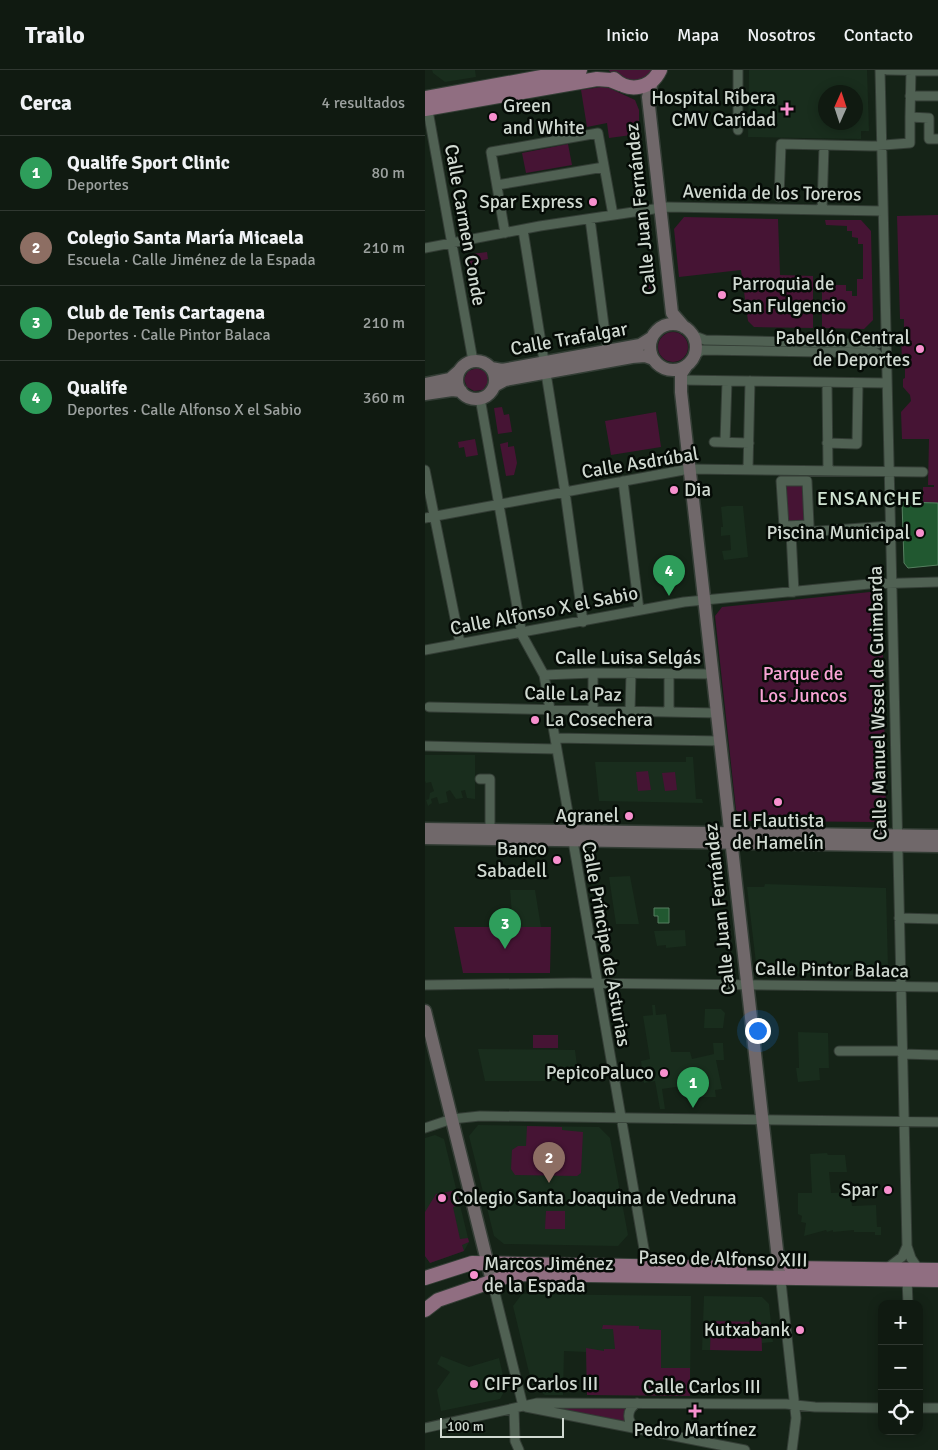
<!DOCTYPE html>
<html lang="es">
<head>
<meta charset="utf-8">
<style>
	body { margin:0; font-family:Signika,sans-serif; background:#1e271f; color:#f1f3f6 }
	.controls { position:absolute; right:15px; bottom:15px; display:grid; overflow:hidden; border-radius:10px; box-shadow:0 2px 12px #0003 }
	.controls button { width:45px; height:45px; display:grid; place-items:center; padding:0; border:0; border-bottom:1px solid #303831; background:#101a11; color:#f1f3f6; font:25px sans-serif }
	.compass { position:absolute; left:393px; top:15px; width:45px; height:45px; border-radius:50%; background:#101a11; box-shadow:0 2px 12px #0003; rotate:3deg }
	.scale { position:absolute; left:15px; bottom:12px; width:124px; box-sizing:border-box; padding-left:5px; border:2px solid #d0d9d1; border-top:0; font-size:14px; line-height:18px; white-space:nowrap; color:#d0d9d1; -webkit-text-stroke:4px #050b06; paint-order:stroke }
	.you { position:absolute; left:332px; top:960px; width:18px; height:18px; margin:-12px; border:4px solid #fff; border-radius:50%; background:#1a73e8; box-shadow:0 0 0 8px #1a73e833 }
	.badge { display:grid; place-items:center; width:32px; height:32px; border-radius:50%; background:#7c3aed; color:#fff; font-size:16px; font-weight:700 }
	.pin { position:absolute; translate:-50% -41px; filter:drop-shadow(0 1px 2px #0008) }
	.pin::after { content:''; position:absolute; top:26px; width:18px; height:15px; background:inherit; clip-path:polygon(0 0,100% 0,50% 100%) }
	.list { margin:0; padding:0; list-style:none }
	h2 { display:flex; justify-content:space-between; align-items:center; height:65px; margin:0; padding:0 20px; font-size:21px }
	h2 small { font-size:16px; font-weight:400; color:#9ca19f }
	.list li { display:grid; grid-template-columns:32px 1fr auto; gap:15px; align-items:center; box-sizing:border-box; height:75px; padding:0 20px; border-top:1px solid #303831 }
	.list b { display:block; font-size:19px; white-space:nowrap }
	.list p { margin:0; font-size:16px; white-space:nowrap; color:#9ca19f }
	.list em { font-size:16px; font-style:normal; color:#9ca19f }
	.icon { flex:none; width:28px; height:28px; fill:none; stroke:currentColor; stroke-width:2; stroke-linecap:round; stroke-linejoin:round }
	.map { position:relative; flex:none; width:513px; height:1380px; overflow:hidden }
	header { display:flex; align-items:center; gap:30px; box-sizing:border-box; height:70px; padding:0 25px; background:#101a11; border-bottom:1px solid #303831 }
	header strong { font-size:24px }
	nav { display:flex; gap:28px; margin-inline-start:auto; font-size:18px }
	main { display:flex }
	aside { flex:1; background:#101a11 }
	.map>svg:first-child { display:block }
	.built { fill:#192d1d; fill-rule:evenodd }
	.green { fill:#461434 }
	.water { fill:#215830; stroke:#567f60 }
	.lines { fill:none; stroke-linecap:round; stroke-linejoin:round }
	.street-casing { stroke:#333d35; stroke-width:11 }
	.secondary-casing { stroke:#333d35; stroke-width:15 }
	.primary-casing { stroke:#333d35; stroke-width:16 }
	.street { stroke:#506153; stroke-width:9 }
	.secondary { stroke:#70686a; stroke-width:12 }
	.primary { stroke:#906e81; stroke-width:14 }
	.poi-dot { fill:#f790ce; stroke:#050b06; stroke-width:2 }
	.labels { text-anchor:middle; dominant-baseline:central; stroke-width:5; stroke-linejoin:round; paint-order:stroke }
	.poi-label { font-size:19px; fill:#d0d9d1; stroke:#050b06; text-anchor:end }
	.street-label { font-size:19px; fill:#d0d9d1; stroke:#050b06 }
	.park-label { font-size:19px; fill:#f9a4d6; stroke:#050b06 }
	.neighbourhood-label { font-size:20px; letter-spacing:1px; fill:#d0e3d2; stroke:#050b06 }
</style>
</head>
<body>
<header>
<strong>Trailo</strong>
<nav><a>Inicio</a><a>Mapa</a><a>Nosotros</a><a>Contacto</a></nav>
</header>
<main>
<aside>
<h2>Cerca<small>4 resultados</small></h2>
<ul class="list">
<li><span class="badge" style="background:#2e9e5b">1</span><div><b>Qualife Sport Clinic</b><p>Deportes</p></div><em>80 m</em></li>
<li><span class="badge" style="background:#8d6e63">2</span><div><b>Colegio Santa María Micaela</b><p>Escuela · Calle Jiménez de la Espada</p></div><em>210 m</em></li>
<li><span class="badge" style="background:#2e9e5b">3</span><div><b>Club de Tenis Cartagena</b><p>Deportes · Calle Pintor Balaca</p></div><em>210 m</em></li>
<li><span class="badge" style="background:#2e9e5b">4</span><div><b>Qualife</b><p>Deportes · Calle Alfonso X el Sabio</p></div><em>360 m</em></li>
</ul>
</aside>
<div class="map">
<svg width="513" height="1380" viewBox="0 0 513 1380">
	<rect width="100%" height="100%" fill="#152317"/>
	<path class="built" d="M7 0H50L51 7 20 12 8 3Z
		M324 0H442L444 61H436V69L323 67ZM400 22H430V52H400Z
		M302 436H318L323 487 299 490 297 481 306 480 305 465 296 466V457H298L296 437Z
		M0 685H50V729L42 728 40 720 36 721 38 728 31 729 25 720 21 722 23 732 14 734 12 727 6 729 7 733 3 736 1 730 4 729 5 723 9 721 6 712 1 713 0 711Z
		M261 687H268L271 729H277L278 733 174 731 170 692H261Z
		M205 806 214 854H191L184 807Z
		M340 814 461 818 463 898 454 906 341 903 331 893 322 817H339Z
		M85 820H110L116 857H88Z
		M260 860 261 876 241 878V875L232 876 229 861Z
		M227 935H230L231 945 241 944 246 982H265L267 989 289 984 288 973H298L299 990H291L297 1019 290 1020 291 1027H274L271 1014 237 1019 240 1039H235L230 1011 219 1013 216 991 225 989 218 946 228 945Z
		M280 939H296L300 943 298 958H279Z
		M373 962 403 963 404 998H394L395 1010 373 1012 371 998H374Z
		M53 979 150 980 153 1003 148 1011H60Z
		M53 1055 174 1057 185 1068 203 1165 193 1176 79 1174 69 1166 44 1066Z
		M10 1065 19 1069 44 1172 39 1181 5 1193 0 1186V1068Z
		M402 1083 403 1085H420L422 1102H404L406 1123 426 1122 427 1136 451 1135 452 1157H456V1165H450V1162H429V1160L408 1162V1160L402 1162 401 1160 379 1166 381 1153 376 1152 377 1146 373 1144V1123H387L385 1084Z
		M97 1224 266 1226 265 1326 162 1325 161 1282 139 1281 138 1325H120L107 1315 88 1236Z
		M279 1226 337 1227 344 1234 348 1272 337 1273V1281L277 1280Z
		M16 1286 44 1297 74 1288 81 1318 75 1329 16 1341 12 1320 25 1302 12 1294Z"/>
	<path class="green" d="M184 0H235L222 15 187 6Z
		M176 17 184 18 210 30 214 40V64L184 68 182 53 162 57 156 20Z
		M143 74 147 95 101 103 97 83Z
		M513 145V433L498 432V417H509V415H503L504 369H477L476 342 486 331 485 325 478 317V309L480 308V288H477L476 269H479V249H475L472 146Z
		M259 147 353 149 355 205 388 206V258L329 257 323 251 316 200 254 207 249 159Z
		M400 150H436L446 161 448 250 439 259 397 258V215H421V221H427V226H432V209H438V174H433V168L427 167V161H422V156L401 155Z
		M62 182 63 189 53 191 49 199 51 207 45 208 42 192 47 184Z
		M228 195 231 218 223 219 221 196Z
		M233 277a15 15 0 1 1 30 0a15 15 0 1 1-30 0Z
		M52 298 61 302 63 312 58 320 49 321 42 317 39 309 43 301Z
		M77 337 79 345 84 344 87 362 73 364 69 338Z
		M231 342 236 377 186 385 180 351Z
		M50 369 53 385 41 387 39 377 34 378 33 372Z
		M83 372V377L89 376 92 393 89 405 81 406 75 374Z
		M356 411H382L384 455 359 456Z
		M445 522 457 530 461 743 452 752 322 751 311 740 290 546 297 537Z
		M223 701 226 720 213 721 211 702Z
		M250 702 252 720 240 721 237 703Z
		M29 857H126L125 903H38Z
		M108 965H133V978H108Z
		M102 1056 137 1057V1060L158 1062 156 1103 152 1106 90 1105 86 1099 87 1080 93 1076H101Z
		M32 1120 35 1135 28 1137 35 1169 43 1168 44 1172 37 1175 39 1181 5 1193 0 1186V1142L11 1124Z
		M121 1141H140V1159H120Z
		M286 1251 336 1252 337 1281 285 1280Z
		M178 1255 214 1256V1259L236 1260V1298H265V1326L162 1325 161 1278 179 1281V1279H190L188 1259H177Z
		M127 1333 209 1335 206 1354 126 1342Z"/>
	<path class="water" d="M477 432 513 433V495L483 498 479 493Z
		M229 838H244V853H233V846H229Z"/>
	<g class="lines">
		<g class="street-casing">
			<path id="street" d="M455 0 482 1176 486 1188 494 1200
				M462 0 513 1
				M485 26H513
				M2 35 48 291
				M485 47 486 1
				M313 60V0
				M72 115 179 97
				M354 127 356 74 446 76 485 73V47L504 48V69H513
				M397 140 399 75
				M165 149 183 286
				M98 160 140 422 158 552
				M80 163 66 82 173 63 188 145
				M0 178 115 156 242 137 458 141
				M267 265 280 270 452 274 461 264
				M268 287 277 280 451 283 461 294
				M255 310 462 313
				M402 313 403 400
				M55 328 97 565 119 605 222 1196
				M289 372 324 373
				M300 372 302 311
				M402 373 432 374 433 313
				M323 399 325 311
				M0 400 35 573
				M198 411 214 540
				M356 411H382L384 455 359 456Z
				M0 448 264 399 498 402
				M369 522 366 463 465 456
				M0 580 259 532 444 514 513 512
				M119 605 168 603 287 604
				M4 637 292 643
				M168 640V603
				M205 641 206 603
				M244 642V604
				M130 668 295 671
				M0 676 132 679
				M55 709H65V760
				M474 848 513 849
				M0 915 148 913 513 917
				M414 981H477
				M477 984 513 985
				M0 1058 27 1049 55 1046 513 1052
				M461 1199 477 1187 482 1176
				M355 1203 371 1348 367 1380
				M482 1209 483 1234
				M67 1211 98 1336
				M212 1333C201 1340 201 1352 212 1358
				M101 1337 320 1380
				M89 1338 90 1371 94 1380
				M494 1338H513
				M0 1358 112 1333 361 1334 390 1337 457 1338"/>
		</g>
		<g class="secondary-casing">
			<path id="secondary" d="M227 12 223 27 247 243 259 257
				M225 277a23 23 0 1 1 46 0a23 23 0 1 1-46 0Z
				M32 310a19 19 0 1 1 38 0a19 19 0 1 1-38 0Z
				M262 295 256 304V322L354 1198
				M66 298 77 300 215 275 226 268
				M0 314 25 309 34 301
				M69 316 80 310 207 287 220 286 228 289
				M0 324 27 320 36 321
				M0 759 513 766
				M0 768 513 776
				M0 941 67 1211"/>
		</g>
		<g class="primary-casing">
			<path id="primary" d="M189 9C204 23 226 19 235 0
				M0 28 155 0
				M0 39 172 9 185 10 195 14
				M366 1198 513 1200
				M0 1208 47 1193 315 1198
				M0 1240 13 1230 89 1204 513 1210"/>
		</g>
		<use href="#street" class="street"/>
		<use href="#secondary" class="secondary"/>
		<use href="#primary" class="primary"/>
	</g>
	<g class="poi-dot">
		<path d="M359.5 31.5h5v5h5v5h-5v5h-5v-5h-5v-5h5z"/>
		<circle cx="68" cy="47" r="5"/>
		<circle cx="168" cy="132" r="5"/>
		<circle cx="297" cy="225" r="5"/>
		<circle cx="495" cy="279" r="5"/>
		<circle cx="249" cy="420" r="5"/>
		<circle cx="495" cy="463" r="5"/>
		<circle cx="110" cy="650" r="5"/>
		<circle cx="353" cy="732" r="5"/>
		<circle cx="204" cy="746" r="5"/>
		<circle cx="132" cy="790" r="5"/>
		<circle cx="239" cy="1003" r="5"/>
		<circle cx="463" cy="1120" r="5"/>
		<circle cx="17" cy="1128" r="5"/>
		<circle cx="49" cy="1205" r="5"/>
		<circle cx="375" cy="1260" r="5"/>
		<circle cx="49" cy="1314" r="5"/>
		<path d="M267.5 1333.5h5v5h5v5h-5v5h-5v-5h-5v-5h5z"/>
	</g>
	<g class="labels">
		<g class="poi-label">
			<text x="351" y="28">Hospital Ribera<tspan x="351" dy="22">CMV Caridad</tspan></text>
			<text x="78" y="36" text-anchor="start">Green<tspan x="78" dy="22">and White</tspan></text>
			<text x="158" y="132">Spar Express</text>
			<text x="307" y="214" text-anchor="start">Parroquia de<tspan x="307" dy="22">San Fulgencio</tspan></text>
			<text x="485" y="268">Pabellón Central<tspan x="485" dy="22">de Deportes</tspan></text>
			<text x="259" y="420" text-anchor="start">Dia</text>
			<text x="485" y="463">Piscina Municipal</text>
			<text x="120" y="650" text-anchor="start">La Cosechera</text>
			<text x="194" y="746">Agranel</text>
			<text x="353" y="751" text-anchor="middle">El Flautista<tspan x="353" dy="22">de Hamelín</tspan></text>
			<text x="122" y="779">Banco<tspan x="122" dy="22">Sabadell</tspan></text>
			<text x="229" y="1003">PepicoPaluco</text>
			<text x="453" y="1120">Spar</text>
			<text x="27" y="1128" text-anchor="start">Colegio Santa Joaquina de Vedruna</text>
			<text x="59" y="1194" text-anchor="start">Marcos Jiménez<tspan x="59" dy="22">de la Espada</tspan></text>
			<text x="365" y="1260">Kutxabank</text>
			<text x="59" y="1314" text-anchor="start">CIFP Carlos III</text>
			<text x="270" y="1360" text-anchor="middle">Pedro Martínez</text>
		</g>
		<g class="street-label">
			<text transform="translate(347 123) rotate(1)">Avenida de los Toreros</text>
			<text transform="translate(216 139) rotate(-96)">Calle Juan Fernández</text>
			<text transform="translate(40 155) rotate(80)">Calle Carmen Conde</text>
			<text transform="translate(144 269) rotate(-10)">Calle Trafalgar</text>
			<text transform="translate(215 393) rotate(-9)">Calle Asdrúbal</text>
			<text transform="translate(119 541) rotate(-11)">Calle Alfonso X el Sabio</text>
			<text x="203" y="588">Calle Luisa Selgás</text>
			<text transform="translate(148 624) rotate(1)">Calle La Paz</text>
			<text transform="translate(453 633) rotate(-91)">Calle Manuel Wssel de Guimbarda</text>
			<text transform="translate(295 839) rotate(-96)">Calle Juan Fernández</text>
			<text transform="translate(181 874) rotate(80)">Calle Príncipe de Asturias</text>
			<text transform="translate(407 900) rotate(1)">Calle Pintor Balaca</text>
			<text transform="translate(298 1189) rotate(1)">Paseo de Alfonso XIII</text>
			<text x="277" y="1317">Calle Carlos III</text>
		</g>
		<g class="park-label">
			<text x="378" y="604">Parque de<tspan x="378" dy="22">Los Juncos</tspan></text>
		</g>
		<g class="neighbourhood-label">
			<text x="445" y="428">ENSANCHE</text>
		</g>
	</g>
</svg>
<div class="controls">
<button>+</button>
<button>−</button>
<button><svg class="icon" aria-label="locate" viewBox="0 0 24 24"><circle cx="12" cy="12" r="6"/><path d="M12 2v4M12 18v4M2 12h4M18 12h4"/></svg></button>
</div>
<svg class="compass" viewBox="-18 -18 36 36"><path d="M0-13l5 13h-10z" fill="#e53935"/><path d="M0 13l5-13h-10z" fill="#9ca19f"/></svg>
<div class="scale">100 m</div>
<div class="you"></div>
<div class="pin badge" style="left:268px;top:1038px;background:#2e9e5b">1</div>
<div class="pin badge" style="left:124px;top:1113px;background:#8d6e63">2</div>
<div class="pin badge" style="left:80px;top:879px;background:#2e9e5b">3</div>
<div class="pin badge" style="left:244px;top:526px;background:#2e9e5b">4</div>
</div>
</main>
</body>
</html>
